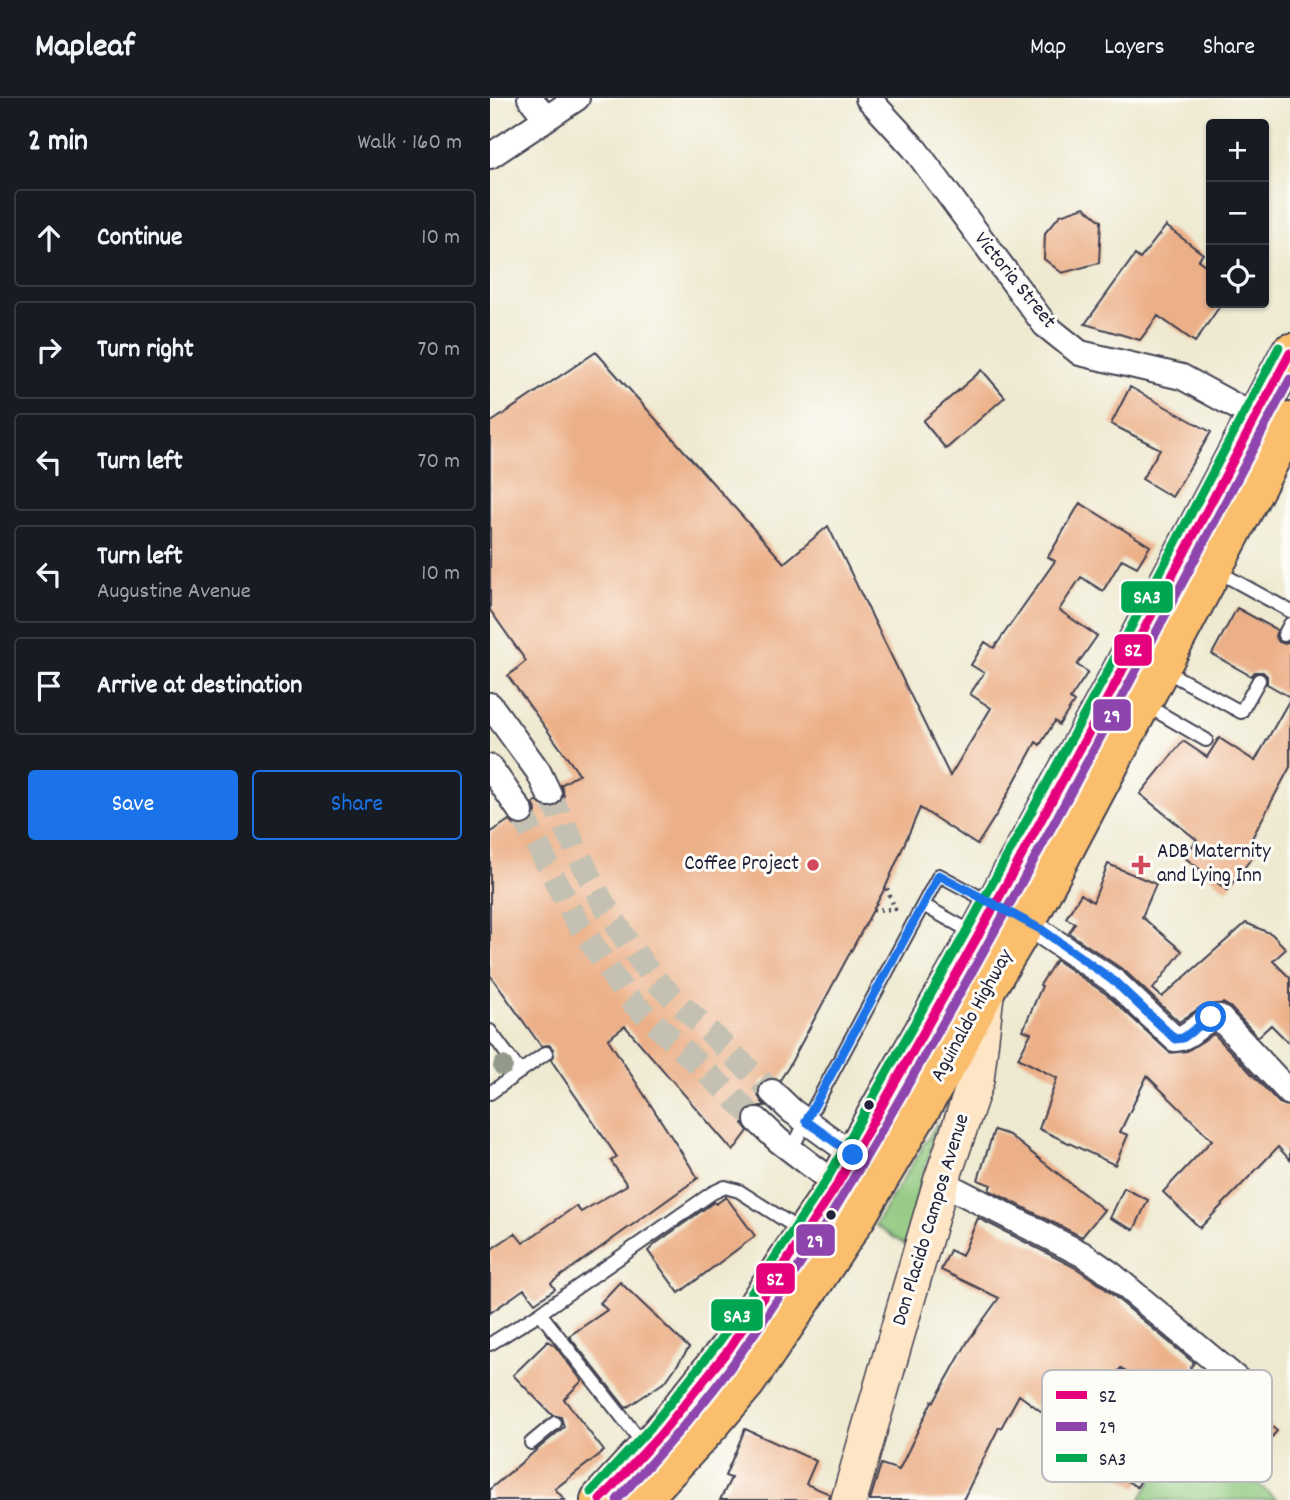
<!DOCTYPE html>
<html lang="en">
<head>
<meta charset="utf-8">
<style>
	body { margin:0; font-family:Dekko,sans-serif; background:#242831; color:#f1f3f6 }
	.controls { position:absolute; right:21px; top:21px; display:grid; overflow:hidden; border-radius:7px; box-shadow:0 2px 5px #0004 }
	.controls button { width:63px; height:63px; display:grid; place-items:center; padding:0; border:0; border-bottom:2px solid #363941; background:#171b24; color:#f1f3f6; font:35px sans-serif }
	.stop { position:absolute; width:21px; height:21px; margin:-16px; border:5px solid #1a73e8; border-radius:50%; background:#fff }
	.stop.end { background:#1a73e8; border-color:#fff; box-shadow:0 2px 7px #0008 }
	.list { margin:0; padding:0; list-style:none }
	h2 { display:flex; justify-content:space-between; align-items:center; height:91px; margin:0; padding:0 28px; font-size:30px }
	h2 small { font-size:23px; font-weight:400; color:#9ea1a6 }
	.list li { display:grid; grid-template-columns:46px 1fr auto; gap:21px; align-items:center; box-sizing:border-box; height:98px; margin:0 14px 14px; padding:0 14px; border:2px solid #363941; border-radius:7px }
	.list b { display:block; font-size:26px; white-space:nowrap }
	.list p { margin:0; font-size:23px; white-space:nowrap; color:#9ea1a6 }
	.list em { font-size:23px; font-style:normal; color:#9ea1a6 }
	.actions { display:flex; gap:14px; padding:21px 28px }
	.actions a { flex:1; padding:16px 0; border:2px solid #1a73e8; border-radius:7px; text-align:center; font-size:24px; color:#1a73e8 }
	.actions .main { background:#1a73e8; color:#fff }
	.icon { flex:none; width:38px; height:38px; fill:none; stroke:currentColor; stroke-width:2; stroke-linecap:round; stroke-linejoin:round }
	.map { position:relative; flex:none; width:800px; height:1402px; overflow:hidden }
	header { display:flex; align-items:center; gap:42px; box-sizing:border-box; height:98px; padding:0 35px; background:#171b24; border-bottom:2px solid #363941 }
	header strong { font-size:33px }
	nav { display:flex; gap:38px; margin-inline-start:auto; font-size:24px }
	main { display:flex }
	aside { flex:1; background:#171b24 }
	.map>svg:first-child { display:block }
	.green { fill:#8cc67a; stroke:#57745a; stroke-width:2 }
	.building { fill:#ecb088 }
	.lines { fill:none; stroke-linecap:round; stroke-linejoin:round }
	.minor-tunnel { stroke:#c5c1b2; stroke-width:24; stroke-dasharray:24 12; stroke-linecap:butt }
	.service-casing { stroke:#414051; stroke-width:16 }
	.minor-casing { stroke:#414051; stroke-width:28 }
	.secondary-casing { stroke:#414051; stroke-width:38 }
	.trunk-casing { stroke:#414051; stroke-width:42 }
	.path { stroke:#414051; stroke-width:4.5; stroke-dasharray:2 5; stroke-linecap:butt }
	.service { stroke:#fff; stroke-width:12 }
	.minor { stroke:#fff; stroke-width:24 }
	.secondary { stroke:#fde5c5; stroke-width:35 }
	.trunk { stroke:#fabe6d; stroke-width:38 }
	.bus-1-casing { stroke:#fdfcf7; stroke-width:14 }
	.bus-2-casing { stroke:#fdfcf7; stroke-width:14 }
	.bus-3-casing { stroke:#fdfcf7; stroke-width:14 }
	.bus-1 { stroke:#e5007d; stroke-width:9 }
	.bus-2 { stroke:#8e44ad; stroke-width:9 }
	.bus-3 { stroke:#00a651; stroke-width:9 }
	.tree { fill:#929b8a }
	.route { stroke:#1a73e8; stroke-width:9 }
	.poi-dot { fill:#d1495b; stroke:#fdfcf7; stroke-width:2.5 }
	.bus-dot { fill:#22223b; stroke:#fdfcf7; stroke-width:2.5 }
	.labels { text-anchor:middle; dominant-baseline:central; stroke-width:6; stroke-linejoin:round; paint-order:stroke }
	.street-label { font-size:21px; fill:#22223b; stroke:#fdfcf7 }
	.poi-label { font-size:21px; fill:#22223b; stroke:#fdfcf7; text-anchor:start }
	.key { fill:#fdfcf7; stroke:#bbbbbf; stroke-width:2 }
	.key-label { font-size:19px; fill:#22223b }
	.line-badge { stroke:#fdfcf7; stroke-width:2.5 }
	.badge-label { font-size:19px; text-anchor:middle; font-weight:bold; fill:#fff }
</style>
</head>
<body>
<header>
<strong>Mapleaf</strong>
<nav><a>Map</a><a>Layers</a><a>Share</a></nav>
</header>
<main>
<aside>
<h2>2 min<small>Walk · 160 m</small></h2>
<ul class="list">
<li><svg class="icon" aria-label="ahead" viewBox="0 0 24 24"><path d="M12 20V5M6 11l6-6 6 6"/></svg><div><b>Continue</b></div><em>10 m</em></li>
<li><svg class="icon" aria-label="right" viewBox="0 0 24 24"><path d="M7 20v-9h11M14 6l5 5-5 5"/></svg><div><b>Turn right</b></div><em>70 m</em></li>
<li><svg class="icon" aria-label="left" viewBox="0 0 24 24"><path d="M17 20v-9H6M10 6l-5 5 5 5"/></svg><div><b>Turn left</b></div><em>70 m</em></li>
<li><svg class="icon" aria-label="left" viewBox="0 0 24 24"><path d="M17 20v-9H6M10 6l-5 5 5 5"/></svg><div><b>Turn left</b><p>Augustine Avenue</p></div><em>10 m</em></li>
<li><svg class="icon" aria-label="arrive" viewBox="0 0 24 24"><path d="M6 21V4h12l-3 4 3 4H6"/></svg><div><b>Arrive at destination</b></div></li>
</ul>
<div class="actions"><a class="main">Save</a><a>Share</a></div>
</aside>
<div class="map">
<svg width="800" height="1402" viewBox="0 0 800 1402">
	<rect width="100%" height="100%" fill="#fdfcf7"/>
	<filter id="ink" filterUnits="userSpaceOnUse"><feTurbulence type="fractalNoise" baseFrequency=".0143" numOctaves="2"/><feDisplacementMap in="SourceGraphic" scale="14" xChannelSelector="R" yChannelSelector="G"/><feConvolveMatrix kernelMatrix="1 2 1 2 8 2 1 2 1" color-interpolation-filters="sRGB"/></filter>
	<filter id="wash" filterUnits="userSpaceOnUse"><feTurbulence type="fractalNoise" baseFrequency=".00686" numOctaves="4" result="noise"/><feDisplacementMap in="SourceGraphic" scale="28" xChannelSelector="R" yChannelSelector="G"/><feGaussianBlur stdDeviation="1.57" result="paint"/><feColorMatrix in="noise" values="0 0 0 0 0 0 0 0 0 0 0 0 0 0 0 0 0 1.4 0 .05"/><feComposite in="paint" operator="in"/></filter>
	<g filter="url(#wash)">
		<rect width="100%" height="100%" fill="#eee9d0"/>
		<path class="green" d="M448 1024 415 1147 385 1127Z
			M697 1325 787 1402H650Z"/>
		<g id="blocks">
			<path class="building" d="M594 109 611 123 609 165 572 175 554 161 555 135 570 117Z
				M676 128 713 156 708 162 721 171V205H732L705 244 668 218 650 242 595 226 645 157 650 161Z
				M106 254 294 465 338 428 460 678 501 610 480 596 494 575 481 567 495 544 504 550 565 463 558 459 590 405 660 448 647 469 632 461 613 493 591 479 569 512 607 538 587 567 598 574 580 601 584 604 569 627 565 623 550 647 546 644 508 714 487 747 430 710 396 788 298 970 290 982 278 980 271 984 268 998 275 1008H263L256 1012 253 1026 258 1033 243 1053 135 928 118 941 208 1080 61 1185 65 1191 45 1205 34 1191 0 1215V1152L25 1135 33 1145 86 1108 91 1114 137 1087 121 1063 127 1059 61 962 64 958 63 951 59 947 51 948 0 877V735L19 722 25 728 39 727 45 720 46 712 43 705 46 703 57 711 66 709 74 698 71 687 89 676 18 578 36 563 0 512V325Z
				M492 272 515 299 456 351 433 323Z
				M640 289 721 334 682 399 652 381 670 351 621 326Z
				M747 510 787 532 785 538 789 544 795 546 800 543V599L777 586V578L773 574H765L761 578 722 556Z
				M800 601V669L761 742 770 749 737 792 694 759 707 742 650 696 693 643 717 659 729 640 765 663Z
				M618 766 666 786 652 819 692 853 663 891 672 899 756 825 782 836 796 851 783 863 800 880V946L781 927 768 939 740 909 733 905 711 909 689 924 635 873 579 835 585 825 576 820 591 796 603 804Z
				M566 862 616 896 680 955 697 953 724 936 789 1005 800 1009V1062L788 1049 710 1130 673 1094 722 1042 657 978 630 1034 638 1037 625 1067 549 1031 567 980 528 960 541 935 533 932 552 888 550 887Z
				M504 1032 519 1037 614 1112 592 1139 499 1092 501 1087 488 1082Z
				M634 1090 658 1102 644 1132 620 1120Z
				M236 1099 265 1138 189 1195 158 1153 165 1146 224 1104 226 1106Z
				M488 1120 586 1170 612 1188 704 1265 700 1270 754 1313 758 1308 787 1333 753 1372 731 1355 736 1349 702 1318 695 1326 631 1270 597 1307 653 1344 646 1357 661 1366 647 1389 608 1365 617 1350 585 1327 579 1334 529 1297 511 1330 509 1329 473 1402H380L391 1366 409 1372 442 1303 444 1304 478 1243 509 1200 451 1172 460 1152 472 1158Z
				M130 1184 199 1250 176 1283 136 1310 79 1238 117 1212 110 1205Z
				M58 1243 65 1248 92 1283 74 1301 114 1353 65 1391 75 1402H0V1391L74 1329 71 1319 62 1317 23 1277Z
				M255 1331 326 1363 316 1386 340 1396 339 1402H230L241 1380 235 1378Z"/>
		</g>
	</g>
	<g filter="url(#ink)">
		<use href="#blocks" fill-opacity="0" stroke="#414051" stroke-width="2"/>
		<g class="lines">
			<path class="minor-tunnel" d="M59 696 110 800 135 840 162 879 282 994
				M31 714 83 817 136 898 267 1022"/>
			<g class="service-casing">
				<path id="service" d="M727 473 800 513
					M794 537 800 526
					M674 569 685 578 751 614 769 582
					M656 607 716 642
					M433 807 485 836
					M0 933 30 974
					M0 995 56 955
					M301 1052 449 777 501 805
					M50 1215 154 1347
					M0 1246 50 1215 222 1095 235 1089 249 1093 313 1134
					M41 1345 65 1325"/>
			</g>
			<g class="minor-casing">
				<path id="minor" d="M40 0 56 20
					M378 0 424 50 555 227 590 255 692 279 778 326
					M0 58 87 0
					M0 607 48 673 59 696
					M0 669 31 714
					M536 824 625 884 685 941C702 940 711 920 729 919L800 995
					M282 994 302 1013 363 1057 371 1070
					M267 1022 288 1042 347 1087 361 1088
					M451 1084 594 1157 621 1176 755 1288"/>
			</g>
			<g class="secondary-casing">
				<path id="secondary" d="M359 1402 451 1084 486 982 496 897"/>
			</g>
			<g class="trunk-casing">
				<path id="trunk" d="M110 1402 170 1337 239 1251 347 1087 488 838 623 590 800 255
					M150 1402 222 1324 256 1284 305 1212 365 1121 460 961 496 891 536 824 800 324"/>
			</g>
			<path class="path" d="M383 812 405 811 396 788"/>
			<use href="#service" class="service"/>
			<use href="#minor" class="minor"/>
			<use href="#secondary" class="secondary"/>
			<use href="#trunk" class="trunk"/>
			<g class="bus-1-casing">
				<path id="bus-1" d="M110 1402 170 1337 239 1251 347 1087 488 838 623 590 800 255"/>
			</g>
			<g class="bus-2-casing">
				<path id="bus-2" d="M127 1402C170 1355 214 1308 250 1256 330 1143 398 1022 466 902 582 697 690 489 800 281"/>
			</g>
			<g class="bus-3-casing">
				<path id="bus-3" d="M101 1394 161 1329 229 1244 337 1081 477 832 612 584 789 249"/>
			</g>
			<use href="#bus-1" class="bus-1"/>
			<use href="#bus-2" class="bus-2"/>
			<use href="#bus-3" class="bus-3"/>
		</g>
		<circle class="tree" cx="13" cy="968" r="10"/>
	</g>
	<g class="lines" filter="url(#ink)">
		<path class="route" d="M363 1057 316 1023 449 777 552 832 625 884 685 941 693 940 721 919"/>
	</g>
	<g class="poi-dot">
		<circle cx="323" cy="767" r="7"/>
		<path d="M647.5 756.5h7v7h7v7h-7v7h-7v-7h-7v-7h7z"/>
	</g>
	<g class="bus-dot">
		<circle cx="379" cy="1007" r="6"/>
		<circle cx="341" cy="1117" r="6"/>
	</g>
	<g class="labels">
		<g class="street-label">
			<text transform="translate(524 183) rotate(51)">Victoria Street</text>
			<text transform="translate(483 918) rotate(-61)">Aguinaldo Highway</text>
			<text transform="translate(442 1122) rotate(-73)">Don Placido Campos Avenue</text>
		</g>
		<g class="poi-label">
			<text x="667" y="755">ADB Maternity<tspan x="667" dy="24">and Lying Inn</tspan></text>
			<text x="309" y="767" text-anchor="end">Coffee Project</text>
		</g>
	</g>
	<rect x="552" y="1272" width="230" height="112" rx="10" class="key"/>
	<rect x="566" y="1293" width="31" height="8" fill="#e5007d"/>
	<rect x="566" y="1324" width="31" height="9" fill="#8e44ad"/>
	<rect x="566" y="1356" width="31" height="8" fill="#00a651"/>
	<g class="key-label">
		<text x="609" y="1304">SZ</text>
		<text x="609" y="1335">29</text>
		<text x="609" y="1367">SA3</text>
	</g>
	<g class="line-badge">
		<rect x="630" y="482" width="54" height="34" rx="7" fill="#00a651"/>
		<rect x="623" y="535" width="40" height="34" rx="7" fill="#e5007d"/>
		<rect x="602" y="600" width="40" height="34" rx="7" fill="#8e44ad"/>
		<rect x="305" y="1125" width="41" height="34" rx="7" fill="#8e44ad"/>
		<rect x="265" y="1164" width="41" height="33" rx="7" fill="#e5007d"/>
		<rect x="220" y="1200" width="54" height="34" rx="7" fill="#00a651"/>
	</g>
	<g class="badge-label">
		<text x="657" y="505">SA3</text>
		<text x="643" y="558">SZ</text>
		<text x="622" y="624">29</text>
		<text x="325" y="1149">29</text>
		<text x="285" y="1187">SZ</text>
		<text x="247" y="1224">SA3</text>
	</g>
</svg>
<div class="controls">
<button>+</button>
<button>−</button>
<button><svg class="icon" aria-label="locate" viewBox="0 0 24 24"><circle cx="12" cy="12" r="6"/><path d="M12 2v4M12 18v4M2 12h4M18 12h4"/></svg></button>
</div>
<div class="stop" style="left:721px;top:919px"></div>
<div class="stop end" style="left:363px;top:1057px"></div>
</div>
</main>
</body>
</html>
